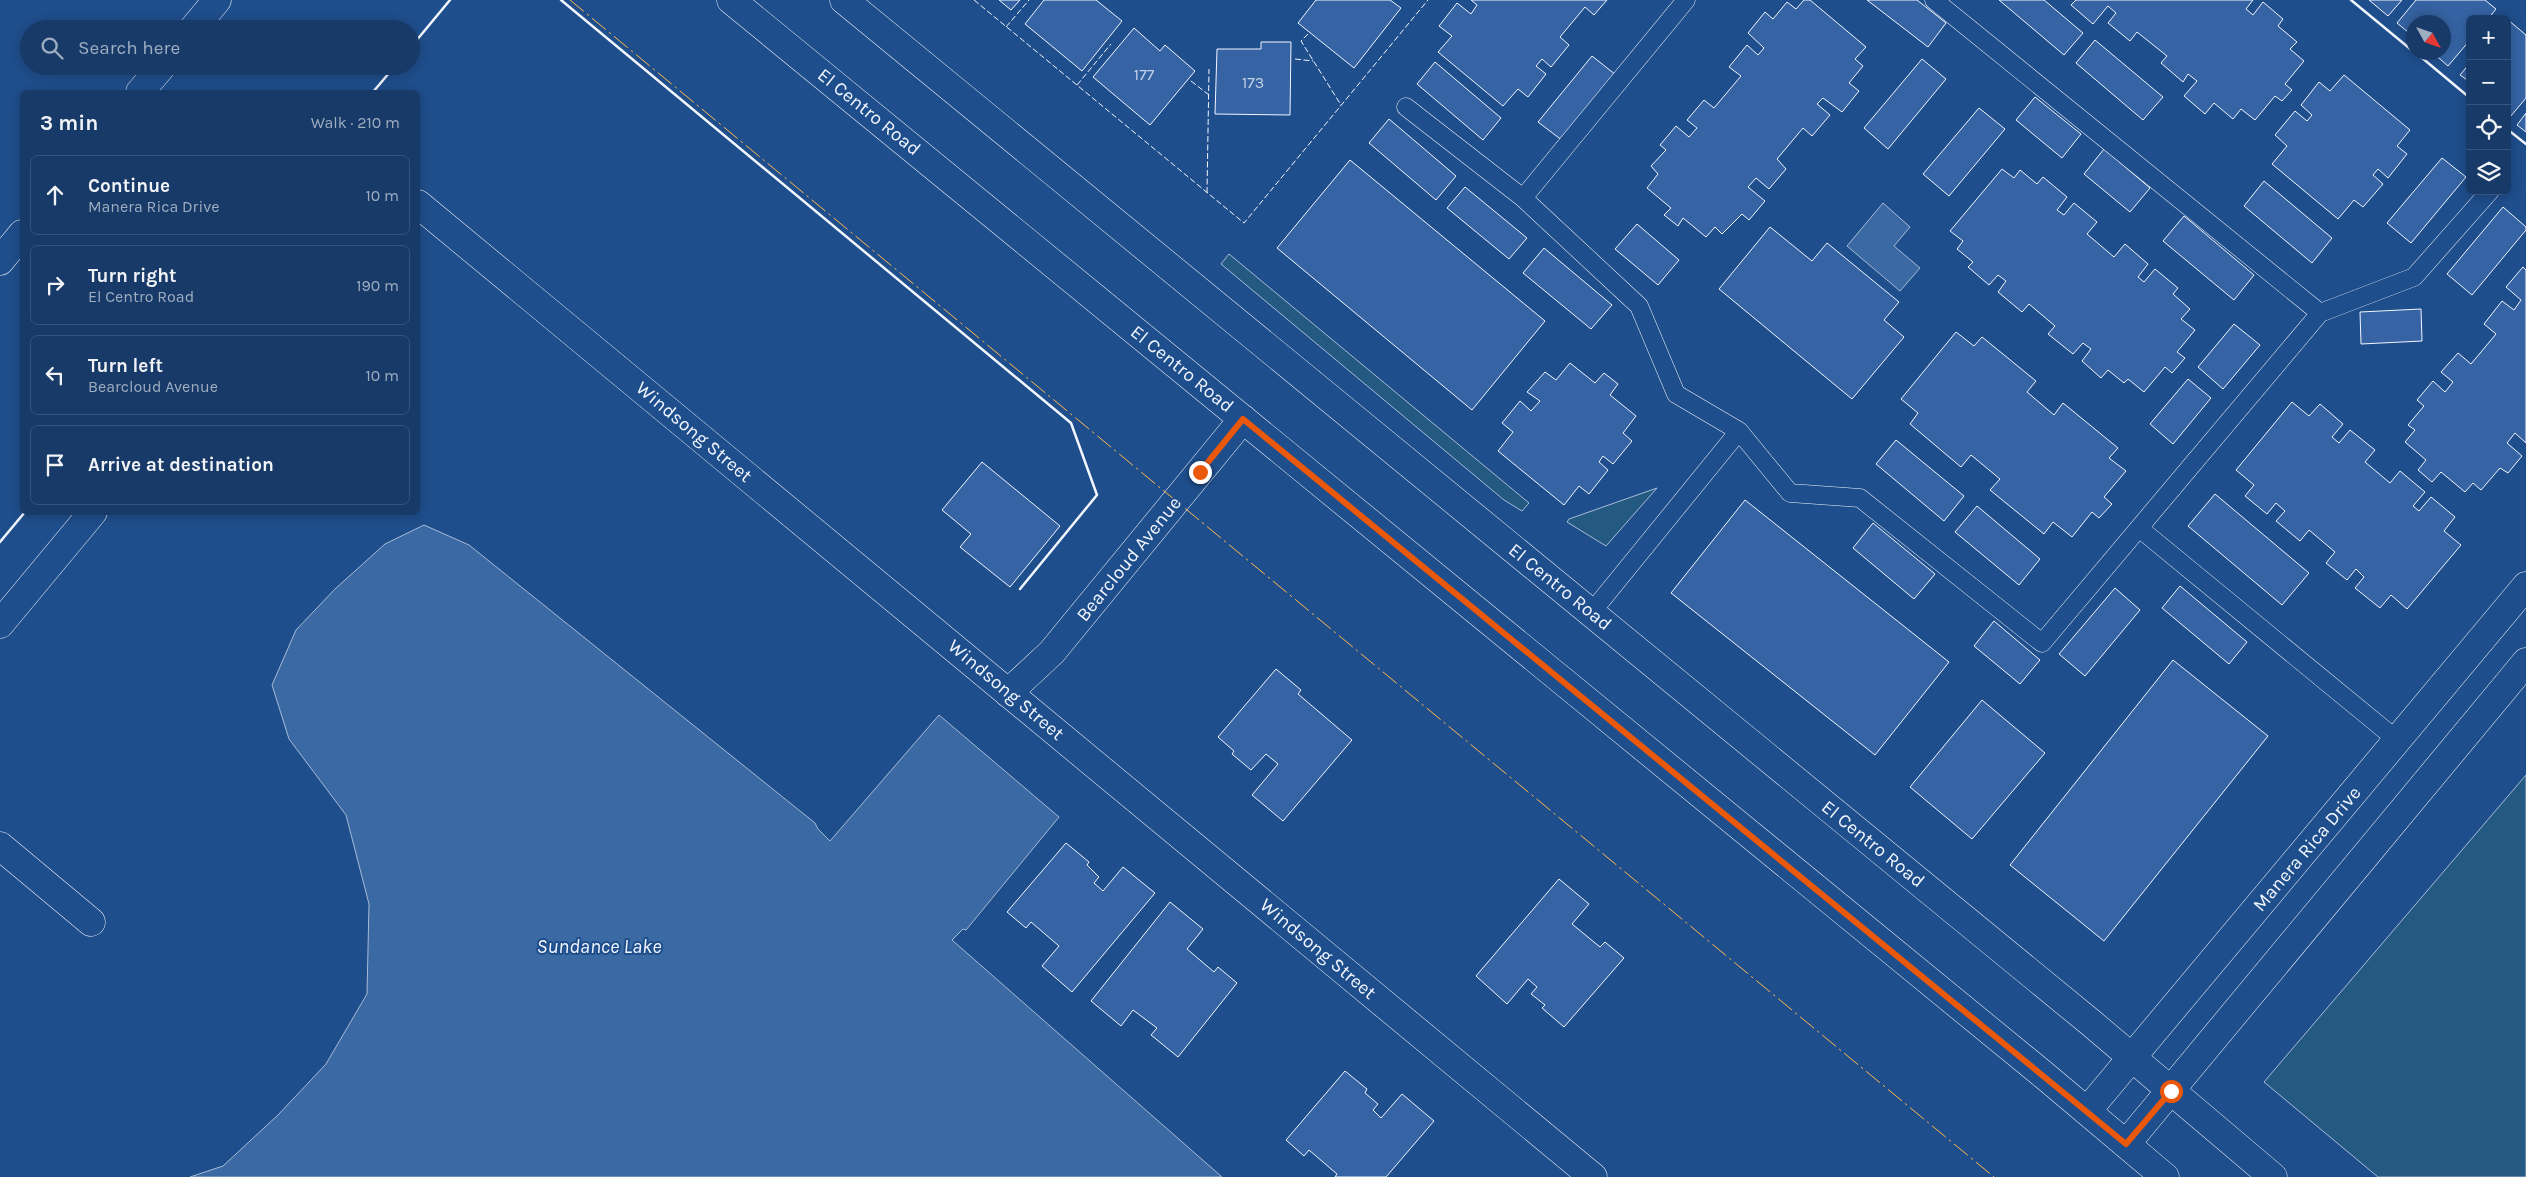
<!DOCTYPE html>
<html lang="en">
<head>
<meta charset="utf-8">
<style>
	body { margin:0; font-family:Karla,sans-serif; background:#244571; color:#f1f3f6 }
	.controls { position:absolute; right:15px; top:15px; display:grid; overflow:hidden; border-radius:8px; box-shadow:0 2px 12px #0003 }
	.controls button { width:45px; height:45px; display:grid; place-items:center; padding:0; border:0; border-bottom:1px solid #36547d; background:#173a69; color:#f1f3f6; font:25px sans-serif }
	.compass { position:absolute; left:2406px; top:15px; width:45px; height:45px; border-radius:50%; background:#173a69; box-shadow:0 2px 12px #0003; rotate:130deg }
	.stop { position:absolute; width:15px; height:15px; margin:-11px; border:4px solid #ea580c; border-radius:50%; background:#fff }
	.stop.end { background:#ea580c; border-color:#fff; box-shadow:0 1px 5px #0008 }
	.list { margin:0; padding:0; list-style:none }
	h2 { display:flex; justify-content:space-between; align-items:center; height:65px; margin:0; padding:0 20px; font-size:21px }
	h2 small { font-size:16px; font-weight:400; color:#9eadc0 }
	.list li { display:grid; grid-template-columns:32px 1fr auto; gap:15px; align-items:center; box-sizing:border-box; height:80px; margin:0 10px 10px; padding:0 10px; border:1px solid #36547d; border-radius:8px }
	.list b { display:block; font-size:19px; white-space:nowrap }
	.list p { margin:0; font-size:16px; white-space:nowrap; color:#9eadc0 }
	.list em { font-size:16px; font-style:normal; color:#9eadc0 }
	.icon { flex:none; width:28px; height:28px; fill:none; stroke:currentColor; stroke-width:2; stroke-linecap:round; stroke-linejoin:round }
	.map { position:relative; flex:none; width:2526px; height:1177px; overflow:hidden }
	.search { position:absolute; background:#173a69; box-shadow:0 2px 12px #0003; left:20px; top:20px; width:400px; height:55px; display:flex; align-items:center; gap:12px; box-sizing:border-box; padding:0 18px; border-radius:28px; color:#9eadc0; font-size:19px }
	.panel { position:absolute; background:#173a69; box-shadow:0 2px 12px #0003; left:20px; top:90px; width:400px; height:425px; border-radius:8px }
	.map>svg:first-child { display:block }
	.green { fill:#245a82; stroke:#a8bbd7 }
	.water { fill:#3b69a3; stroke:#a8bbd7 }
	.building { fill:#3563a3; stroke:#f2f6ff }
	.lines { fill:none; stroke-linecap:round; stroke-linejoin:round }
	.service-casing { stroke:#f2f6ff; stroke-width:19 }
	.minor-casing { stroke:#f2f6ff; stroke-width:29 }
	.secondary-casing { stroke:#f2f6ff; stroke-width:29 }
	.service { stroke:#1f4e8c; stroke-width:18 }
	.minor { stroke:#1f4e8c; stroke-width:28 }
	.secondary { stroke:#1f4e8c; stroke-width:28 }
	.fence { stroke:#f2f6ff; stroke-width:1; stroke-dasharray:6 2.5; stroke-linecap:butt }
	.wall { stroke:#f2f6ff; stroke-width:2.5 }
	.power { stroke:#ffb74d; stroke-width:1; stroke-dasharray:18 4 2.5 4; stroke-linecap:butt }
	.route { stroke:#ea580c; stroke-width:6 }
	.labels { text-anchor:middle; dominant-baseline:central; stroke-width:4; stroke-linejoin:round; paint-order:stroke }
	.number-label { font-size:16px; fill:#c3d1e8 }
	.street-label { font-size:19px; fill:#f2f6ff; stroke:#1f4e8c }
	.water-label { font-size:20px; font-style:italic; fill:#f2f6ff; stroke:#1f4e8c }
</style>
</head>
<body>
<div class="map">
<svg width="2526" height="1177" viewBox="0 0 2526 1177">
	<rect width="100%" height="100%" fill="#1f4e8c"/>
	<path class="green" d="M1229 254 1529 503 1522 511 1504 500 1221 264Z
		M1657 488 1606 546 1567 522 1569 519Z
		M2526 775V1177H2378L2264 1082Z"/>
	<path class="water" d="M1883 203 1910 227 1894 246 1920 268 1900 291 1847 246Z
		M424 525 469 545 815 823 818 829 830 841 939 715 1059 817 966 930 963 929 952 940 1222 1177H190L223 1166 278 1115 326 1064 367 994 369 904 346 815 289 739 272 685 296 630 335 589 385 544Z"/>
	<path class="building" d="M999 0H1020L1011 10Z
		M1044 0H1096L1122 21 1082 71 1025 24Z
		M1316 0H1390L1401 8 1354 68 1298 23Z
		M1471 0H1607L1594 15 1585 7 1560 37 1569 45 1551 67 1542 59 1536 66 1546 74 1528 97 1518 89 1503 106 1438 52 1452 36 1439 26 1457 3 1471 14 1477 5Z
		M1804 0H1810L1866 47 1855 59 1863 66 1849 83 1859 91 1842 112 1823 98 1817 104 1830 115 1812 136 1803 128 1777 159 1786 169 1769 189 1756 178 1748 187 1765 201 1749 220 1742 214 1722 234 1715 227 1706 237 1683 218 1678 226 1664 215 1671 208 1647 188 1658 174 1651 166 1666 150 1660 145 1676 126 1689 137 1697 128 1687 120 1704 100 1714 108 1741 76 1729 67 1747 45 1758 55 1764 48 1748 33 1765 12 1773 19 1787 2 1796 9Z
		M1867 0H1917L1946 23 1928 47Z
		M1999 0H2044L2083 33 2064 55Z
		M2076 0H2253L2246 9 2253 15 2263 2 2283 19 2278 26 2297 42 2290 49 2304 61 2285 84 2292 90 2282 101 2275 96 2255 120 2241 109 2233 119 2214 103 2205 114 2184 96 2197 81 2188 74 2183 82 2161 63 2167 56 2137 32 2130 41 2108 23 2116 13 2108 6 2093 24 2071 5Z
		M2369 0H2402L2388 16Z
		M2416 0H2485L2496 9 2488 19H2470V40L2448 66 2432 52H2444V22H2414V37L2397 23Z
		M2507 19 2526 35V98L2510 117 2507 114Z
		M1134 28 1160 51 1165 45 1195 71 1150 125 1093 77Z
		M2095 40 2163 97 2143 120 2076 63Z
		M1261 42H1291L1290 115 1215 114 1217 49H1261Z
		M1592 56 1616 75 1563 141 1538 122Z
		M1922 59 1946 79 1888 149 1864 128Z
		M1435 62 1501 118 1483 140 1417 84Z
		M2470 63V82L2460 75Z
		M2344 75 2410 130 2397 146 2407 154 2388 178 2378 169 2373 175 2383 184 2363 207 2354 200 2338 219 2272 164 2287 146 2275 135 2295 111 2307 121 2312 115 2301 105 2319 82 2330 91Z
		M2035 97 2081 134 2062 158 2016 120Z
		M1979 108 2005 129 1949 196 1923 174Z
		M2526 113V132L2517 125Z
		M1389 119 1456 176 1436 200 1369 143Z
		M2104 149 2150 188 2130 212 2084 174Z
		M2442 158 2466 177 2411 243 2387 223Z
		M1350 160 1545 321 1472 410 1277 248Z
		M2002 169 2014 178 2020 170 2037 184 2043 177 2067 197 2057 210 2064 215 2074 203 2097 222 2087 234 2114 257 2125 244 2148 264 2138 277 2144 282 2155 269 2178 288 2173 294 2190 309 2181 319 2195 330 2177 352 2185 358 2172 373 2165 367 2144 392 2128 379 2124 383 2108 370 2101 378 2082 361 2091 349 2083 343 2073 354 2048 334 2055 326 2029 304 2022 312 1998 292 2006 281 1998 275 1989 285 1968 267 1973 262 1957 249 1963 241 1950 231Z
		M2264 181 2332 238 2312 263 2244 206Z
		M1465 187 1527 238 1509 259 1447 208Z
		M2503 207 2526 227V230L2472 295 2447 274Z
		M2184 216 2254 275 2234 300 2163 241Z
		M1637 224 1679 260 1658 285 1615 249Z
		M1770 227 1812 261 1827 243 1899 302 1884 320 1904 337 1852 399 1719 289Z
		M1544 248 1612 305 1591 329 1523 273Z
		M2523 267 2526 270V443L2515 433 2507 443 2522 456 2508 473 2500 468 2481 490 2473 483 2465 492 2441 472 2432 482 2418 470 2426 460 2405 442 2415 430 2408 425 2424 406 2417 400 2433 381 2445 392 2453 382 2441 372 2458 353 2471 364 2496 334 2484 324 2502 301 2514 310 2521 300 2506 287Z
		M2421 309 2422 341 2361 344 2360 312Z
		M2234 324 2260 345 2223 389 2198 367Z
		M1956 332 1974 346 1982 337 2036 381 2027 392 2054 415 2063 403 2118 448 2109 458 2126 471 2104 497 2112 504 2099 518 2092 512 2072 537 2053 522 2044 534 1990 490 2000 479 1971 455 1961 467 1910 424 1918 413 1901 399Z
		M1570 363 1595 383 1604 373 1618 384 1610 395 1636 416 1623 433 1632 441 1613 464 1603 456 1599 462 1608 470 1589 494 1579 486 1564 505 1498 451 1513 432 1502 423 1520 401 1531 411 1540 401 1527 392 1545 372 1556 380Z
		M2188 379 2211 398 2173 444 2150 424Z
		M2292 402 2309 416 2320 404 2343 424 2332 437 2339 443 2350 430 2375 450 2365 462 2390 483 2400 471 2425 492 2413 506 2419 511 2431 497 2455 517 2444 531 2461 545 2407 609 2391 595 2380 608 2355 588 2364 577 2356 569 2347 580 2326 563 2335 552 2309 530 2300 541 2276 521 2285 511 2276 503 2267 514 2245 496 2254 485 2236 470Z
		M1896 440 1964 496 1944 521 1876 464Z
		M982 462 1060 526 1010 587 960 547 971 534 942 510Z
		M2215 494 2309 573 2282 605 2188 526Z
		M1745 500 1949 662 1875 755 1671 593Z
		M1977 506 2040 559 2019 585 1955 532Z
		M1873 523 1935 574 1914 599 1853 548Z
		M2180 586 2247 642 2229 664 2162 608Z
		M2115 588 2140 610 2085 676 2059 654Z
		M1994 621 2040 660 2020 684 1974 646Z
		M2173 660 2268 736 2104 941 2010 865Z
		M1276 669 1301 690 1298 694 1352 740 1283 821 1252 795 1278 764 1266 754 1251 770 1232 754 1234 751 1218 737Z
		M1982 700 2045 753 1972 839 1910 787Z
		M1066 843 1089 862 1087 865 1099 877 1094 883 1103 891 1123 867 1155 893 1072 992 1042 966 1059 946 1031 922 1026 928 1007 912Z
		M1559 879 1589 904 1572 924 1600 947 1605 942 1624 958 1564 1027 1542 1008 1545 1005 1531 994 1537 987 1528 979 1507 1004 1476 976Z
		M1170 902 1203 929 1187 949 1214 972 1218 967 1237 983 1178 1057 1151 1035 1157 1028 1133 1010 1121 1026 1091 1001Z
		M1345 1071 1367 1089 1365 1093 1378 1104 1373 1110 1381 1118 1402 1094 1434 1121 1386 1177H1335L1337 1174 1309 1150 1304 1156 1286 1140Z"/>
	<g class="lines">
		<g class="service-casing">
			<path id="service" d="M1686 0 1523 198 1639 306 1676 394 1739 431 1790 493 1860 498 2042 643 2320 313 2414 277 2490 191
				M1934 0 2320 313
				M1406 107 1523 198
				M2139 528 2397 740
				M1591 613 1739 431"/>
		</g>
		<g class="minor-casing">
			<path id="minor" d="M193 29 217 0
				M140 92 162 66
				M418 204 1593 1177
				M0 261 22 234
				M0 624 93 512
				M1008 693 1052 652 1243 419
				M0 846 91 922
				M2087 1111 2526 586
				M2126 1144 2526 662"/>
		</g>
		<g class="secondary-casing">
			<path id="secondary" d="M731 0 2045 1076 2165 1177
				M844 0 2090 1022 2273 1177"/>
		</g>
		<use href="#service" class="service"/>
		<use href="#minor" class="minor"/>
		<use href="#secondary" class="secondary"/>
		<path class="fence" d="M974 0 1244 223 1428 0
			M1006 27 1029 0
			M1308 34 1301 41 1341 105
			M1295 59 1313 61
			M1191 81 1209 95
			M1077 85 1111 44
			M1207 193 1209 69"/>
		<path class="wall" d="M561 0 1071 423 1097 495 1020 589
			M2351 0 2414 52
			M411 47 450 0
			M2415 52 2470 98
			M373 92 395 66
			M2507 129 2526 144
			M0 542 25 512"/>
		<path class="power" d="M570 0 1994 1177"/>
	</g>
	<g class="lines">
		<path class="route" d="M1200 472 1243 419 2126 1144 2171 1091"/>
	</g>
	<g class="labels">
		<g class="number-label">
			<text x="1144" y="74">177</text>
			<text x="1253" y="82">173</text>
		</g>
		<g class="street-label">
			<text transform="translate(869 112) rotate(39)">El Centro Road</text>
			<text transform="translate(1182 369) rotate(39)">El Centro Road</text>
			<text transform="translate(694 432) rotate(40)">Windsong Street</text>
			<text transform="translate(1129 559) rotate(-51)">Bearcloud Avenue</text>
			<text transform="translate(1560 587) rotate(39)">El Centro Road</text>
			<text transform="translate(1006 690) rotate(40)">Windsong Street</text>
			<text transform="translate(1873 844) rotate(39)">El Centro Road</text>
			<text transform="translate(2307 849) rotate(-50)">Manera Rica Drive</text>
			<text transform="translate(1318 949) rotate(40)">Windsong Street</text>
		</g>
		<g class="water-label">
			<text x="599" y="946">Sundance Lake</text>
		</g>
	</g>
</svg>
<div class="controls">
<button>+</button>
<button>−</button>
<button><svg class="icon" aria-label="locate" viewBox="0 0 24 24"><circle cx="12" cy="12" r="6"/><path d="M12 2v4M12 18v4M2 12h4M18 12h4"/></svg></button>
<button><svg class="icon" aria-label="layers" viewBox="0 0 24 24"><path d="M12 4l9 5-9 5-9-5zM3 14l9 5 9-5"/></svg></button>
</div>
<svg class="compass" viewBox="-18 -18 36 36"><path d="M0-13l5 13h-10z" fill="#e53935"/><path d="M0 13l5-13h-10z" fill="#9eadc0"/></svg>
<div class="stop" style="left:2171px;top:1091px"></div>
<div class="stop end" style="left:1200px;top:472px"></div>
<div class="search"><svg class="icon" aria-label="search" viewBox="0 0 24 24"><circle cx="10" cy="10" r="6"/><path d="M15 15l6 6"/></svg>Search here</div>
<section class="panel">
<h2>3 min<small>Walk · 210 m</small></h2>
<ul class="list">
<li><svg class="icon" aria-label="ahead" viewBox="0 0 24 24"><path d="M12 20V5M6 11l6-6 6 6"/></svg><div><b>Continue</b><p>Manera Rica Drive</p></div><em>10 m</em></li>
<li><svg class="icon" aria-label="right" viewBox="0 0 24 24"><path d="M7 20v-9h11M14 6l5 5-5 5"/></svg><div><b>Turn right</b><p>El Centro Road</p></div><em>190 m</em></li>
<li><svg class="icon" aria-label="left" viewBox="0 0 24 24"><path d="M17 20v-9H6M10 6l-5 5 5 5"/></svg><div><b>Turn left</b><p>Bearcloud Avenue</p></div><em>10 m</em></li>
<li><svg class="icon" aria-label="arrive" viewBox="0 0 24 24"><path d="M6 21V4h12l-3 4 3 4H6"/></svg><div><b>Arrive at destination</b></div></li>
</ul>
</section>
</div>
</body>
</html>
